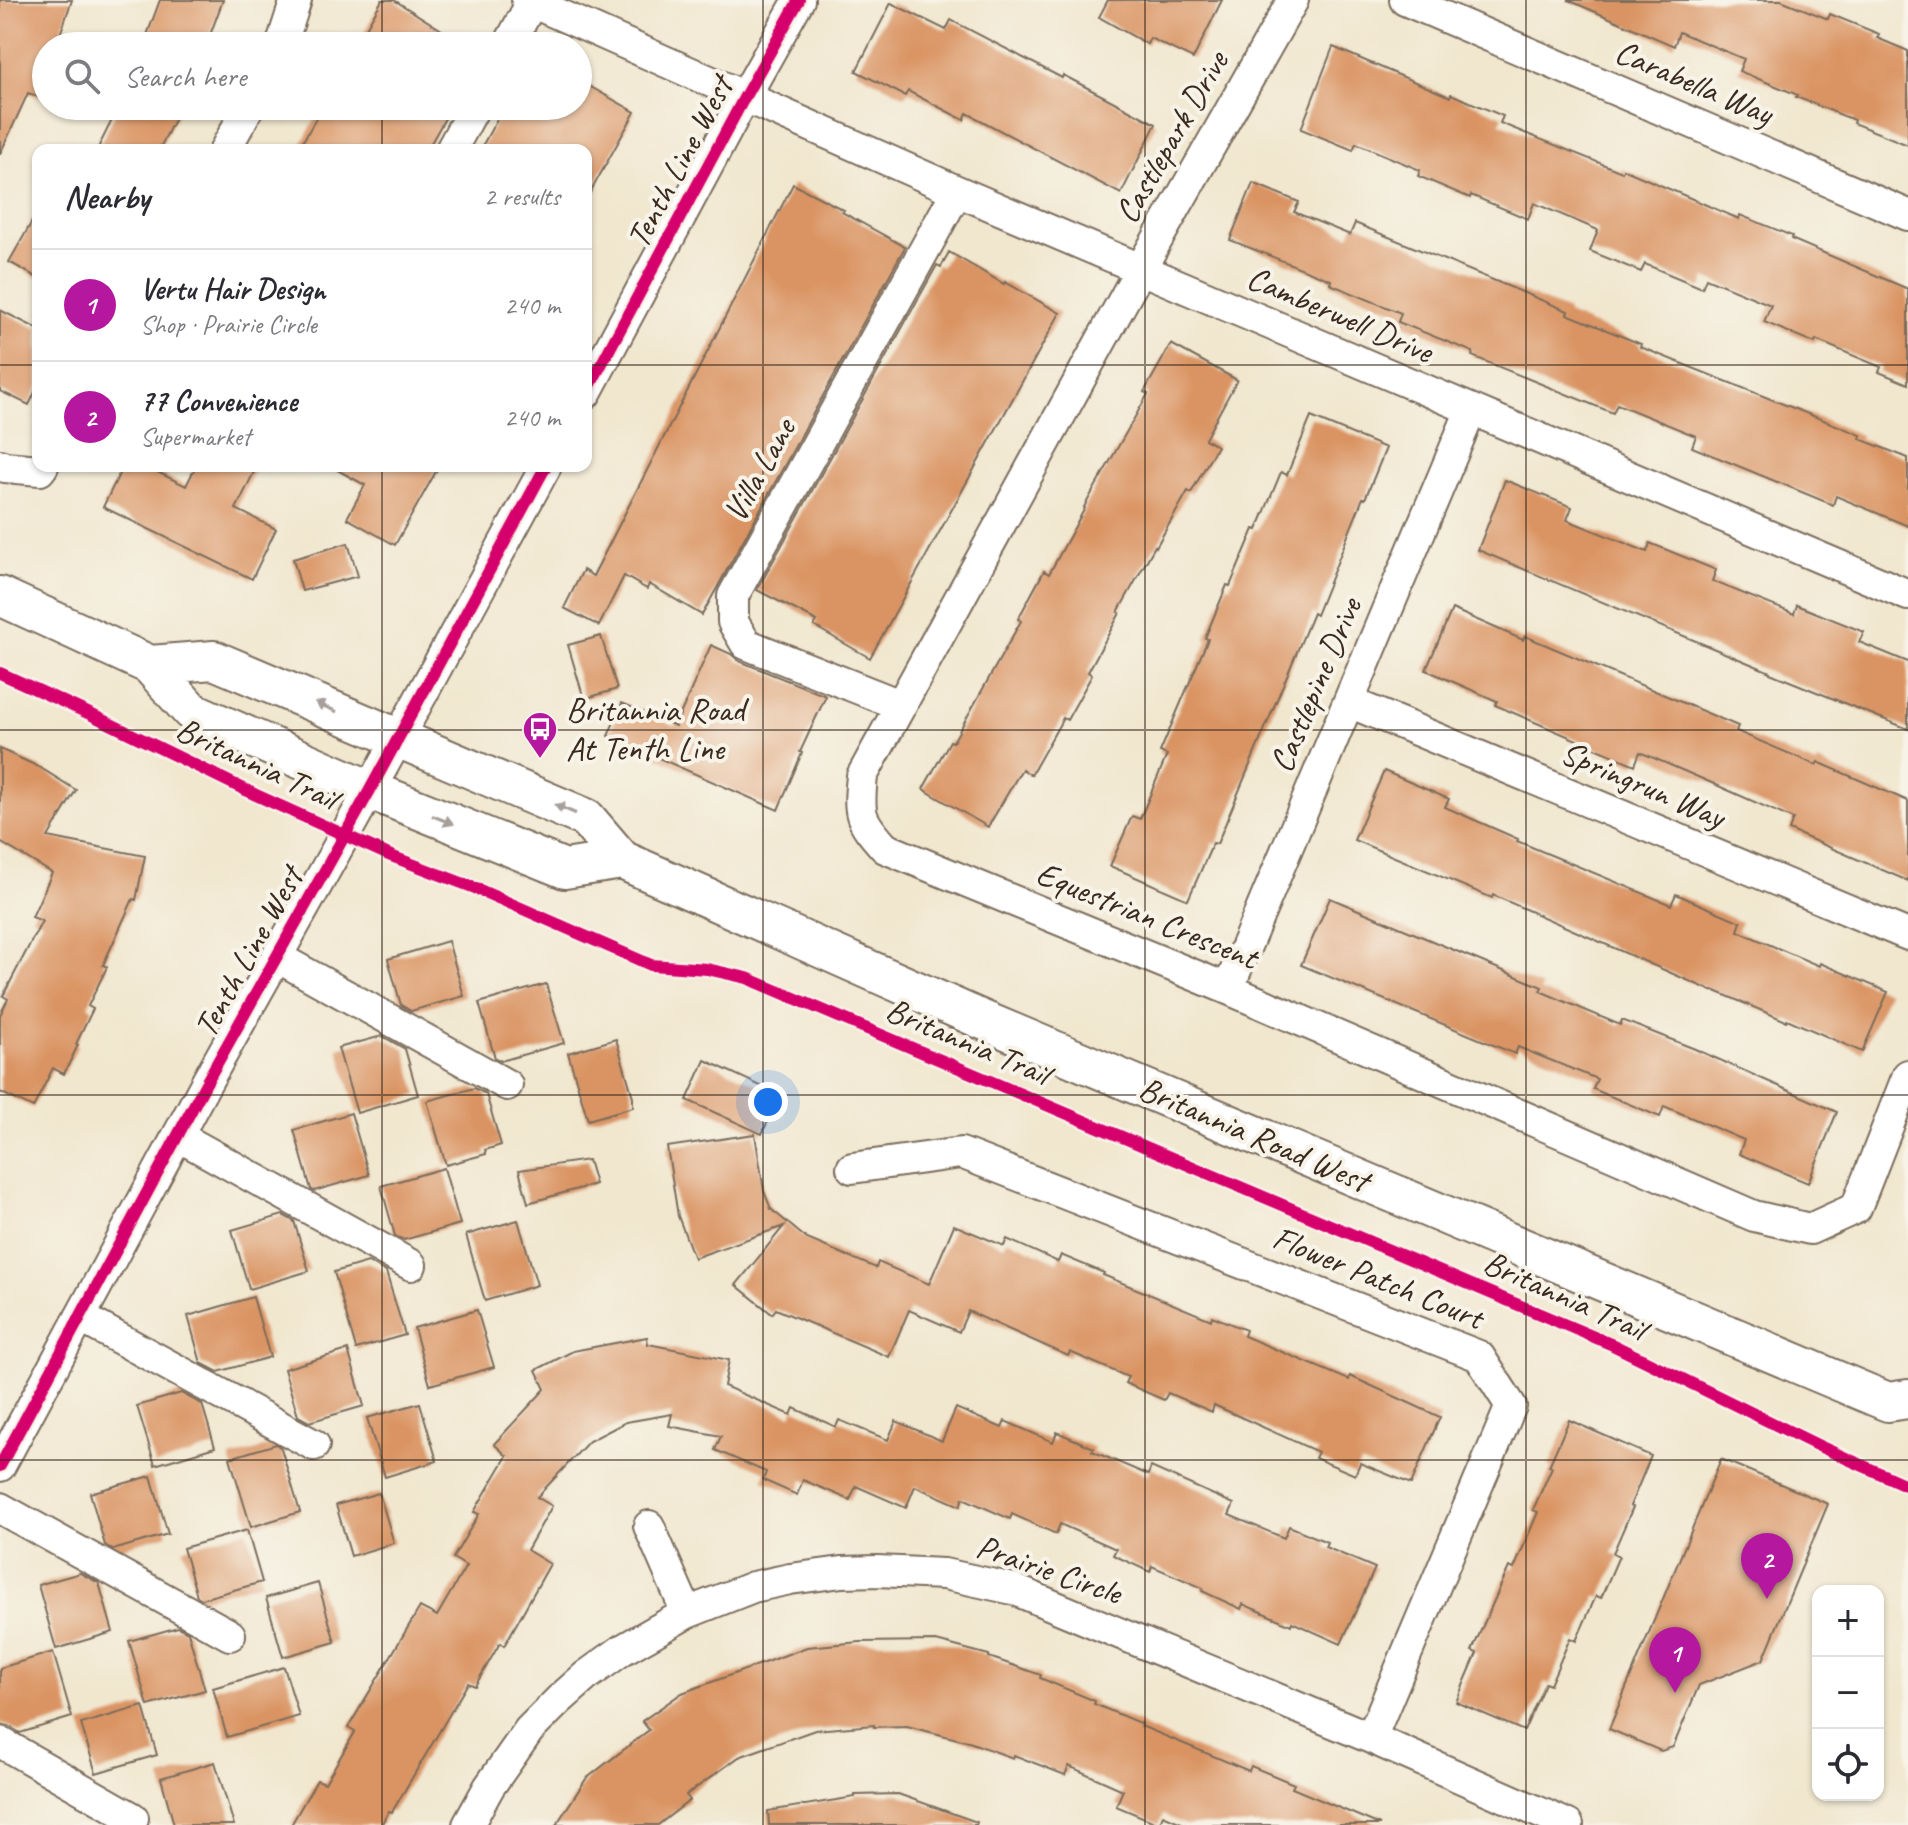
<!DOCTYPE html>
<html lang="en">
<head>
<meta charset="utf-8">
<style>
	body { margin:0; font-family:Caveat,sans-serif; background:#f7f7f7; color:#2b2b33 }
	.controls { position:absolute; right:24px; bottom:24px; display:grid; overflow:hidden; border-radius:16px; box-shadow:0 2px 6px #0004 }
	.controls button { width:72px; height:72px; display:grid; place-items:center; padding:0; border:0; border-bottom:2px solid #e1e1e2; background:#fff; color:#2b2b33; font:40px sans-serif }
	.you { position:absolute; left:768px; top:1102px; width:28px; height:28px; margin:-20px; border:6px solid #fff; border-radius:50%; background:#1a73e8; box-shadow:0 0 0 12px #1a73e833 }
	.badge { display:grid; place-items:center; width:52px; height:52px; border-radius:50%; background:#b5179e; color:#fff; font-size:26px; font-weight:700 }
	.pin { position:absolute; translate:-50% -66px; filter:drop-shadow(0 2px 4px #0008) }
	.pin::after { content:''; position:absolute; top:42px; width:28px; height:24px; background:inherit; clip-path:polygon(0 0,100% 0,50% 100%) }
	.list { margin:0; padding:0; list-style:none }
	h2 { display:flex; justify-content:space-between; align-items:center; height:104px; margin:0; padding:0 32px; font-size:34px }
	h2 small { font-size:26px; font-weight:400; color:#7c7c81 }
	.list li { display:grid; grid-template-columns:52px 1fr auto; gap:24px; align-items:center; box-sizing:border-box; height:112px; padding:0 32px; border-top:2px solid #e1e1e2 }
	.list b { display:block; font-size:30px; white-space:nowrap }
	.list p { margin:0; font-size:26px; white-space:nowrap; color:#7c7c81 }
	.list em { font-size:26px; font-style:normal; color:#7c7c81 }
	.icon { flex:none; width:44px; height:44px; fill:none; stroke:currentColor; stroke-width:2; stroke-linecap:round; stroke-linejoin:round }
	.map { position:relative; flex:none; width:1908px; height:1825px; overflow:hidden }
	.search { position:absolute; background:#fff; box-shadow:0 2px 6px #0004; left:32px; top:32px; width:560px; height:88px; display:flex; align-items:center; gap:20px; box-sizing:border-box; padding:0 28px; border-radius:44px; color:#7c7c81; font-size:30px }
	.panel { position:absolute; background:#fff; box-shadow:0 2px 6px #0004; left:32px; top:144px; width:560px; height:328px; border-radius:16px }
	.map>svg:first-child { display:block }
	.building { fill:#da9464 }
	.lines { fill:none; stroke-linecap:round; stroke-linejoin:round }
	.minor-casing { stroke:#7b6c5c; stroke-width:34 }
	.major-casing { stroke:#7b6c5c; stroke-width:42 }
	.minor { stroke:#fff; stroke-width:30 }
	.major { stroke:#fff; stroke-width:38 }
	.cycleway-casing { stroke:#f7f3e8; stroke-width:17 }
	.cycleway { stroke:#d6006c; stroke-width:12 }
	.oneway { fill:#a79f9a }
	.grid { fill:none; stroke:#3b2a1e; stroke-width:2; stroke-opacity:0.55 }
	.labels { text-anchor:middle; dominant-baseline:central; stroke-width:8; stroke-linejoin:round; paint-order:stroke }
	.street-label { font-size:34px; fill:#3b2a1e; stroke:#f7f3e8 }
	.poi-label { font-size:34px; fill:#3b2a1e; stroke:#f7f3e8; text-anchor:start }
</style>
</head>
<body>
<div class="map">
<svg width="1908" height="1825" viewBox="0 0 1908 1825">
	<rect width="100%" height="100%" fill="#f7f3e8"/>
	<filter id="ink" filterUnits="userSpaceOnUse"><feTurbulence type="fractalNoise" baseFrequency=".0125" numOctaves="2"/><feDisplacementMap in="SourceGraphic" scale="16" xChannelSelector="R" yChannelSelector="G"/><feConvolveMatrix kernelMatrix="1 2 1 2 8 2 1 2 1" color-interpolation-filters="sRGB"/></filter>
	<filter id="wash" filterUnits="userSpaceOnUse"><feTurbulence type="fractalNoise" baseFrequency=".006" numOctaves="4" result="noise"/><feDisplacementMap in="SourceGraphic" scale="32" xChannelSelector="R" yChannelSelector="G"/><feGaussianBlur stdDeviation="1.8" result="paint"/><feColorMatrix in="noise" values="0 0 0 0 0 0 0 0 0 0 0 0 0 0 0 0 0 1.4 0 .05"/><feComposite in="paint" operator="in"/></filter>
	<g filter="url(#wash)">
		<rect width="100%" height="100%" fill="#f1e7cf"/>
		<g id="blocks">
			<path class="building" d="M0 0H72L56 46H46V76L39 97 28 93 0 154Z
				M160 0H223L206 46H143Z
				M382 0H394L467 46H356Z
				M1108 0H1222L1193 59 1150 38 1147 44 1099 17Z
				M1568 0H1781L1828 19 1830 14 1879 34 1877 38 1908 51V145L1853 123 1854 120 1796 97 1798 95 1739 71 1744 59 1679 32 1674 46Z
				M891 3 946 30 951 20 1062 78 1063 75 1156 124 1121 194 967 113 964 120 908 91 905 96 856 71Z
				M1333 47 1450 97 1451 94 1503 116 1500 123 1622 172 1623 169 1739 219 1740 215 1792 236 1791 239 1908 289V384L1879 372 1881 367 1816 340 1815 343 1764 322 1771 305 1706 278 1702 288 1645 264 1641 272 1590 251 1598 230 1534 203 1528 219 1471 195 1470 198 1418 176 1420 170 1356 143 1353 150 1301 129Z
				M589 86 635 112 586 200V150H480L504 106H578Z
				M119 106H181L159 150H97Z
				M323 106H452L427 150H298Z
				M1253 183 1299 202 1294 212 1350 235 1355 223 1568 311 1567 314 1641 344 1640 347 1861 435 1860 439 1908 458V526L1836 496 1833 505 1692 447 1696 436 1617 404 1613 413 1472 356 1473 352 1398 322 1401 313 1330 284 1331 280 1230 240Z
				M793 184 844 210 842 212 905 247 702 615 649 584 647 589 624 576 599 626 564 608 583 570 593 576Z
				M38 211V278L9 262Z
				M949 252 1004 284 1005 282 1060 313 870 658 814 626 817 621 757 590 937 265 941 267Z
				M0 310 38 329V386L29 405 0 391Z
				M1171 344 1237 380 1205 439 1217 446 1191 493 1188 491 1156 547 1155 546 1118 612 1120 613 1088 672 1092 675 1067 720 1063 718 1031 775 1022 769 988 827 923 789 950 741 953 742 984 687 1021 621 1018 619 1044 571 1049 574 1085 508 1084 507 1148 394 1144 392Z
				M1311 417 1386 448 1365 499 1363 498 1316 615 1313 613 1217 844 1213 843 1188 900 1110 866 1132 816 1140 819 1167 755 1160 752 1208 639 1205 638 1227 585 1230 586 1254 529 1257 530 1281 472 1287 475Z
				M123 466H145L186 486 196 466H257L236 509 276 529 252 579 103 507Z
				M330 466H439L395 545 347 518 365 485Z
				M1505 480 1572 507 1567 520 1647 552 1650 543 1716 570 1712 581 1794 614 1797 605 1864 632 1859 642 1908 662V729L1770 673V672L1478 550Z
				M348 543 358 576 302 591 293 559Z
				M1452 609 1523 640 1525 636 1738 726 1736 731 1816 765 1818 762 1908 801V881L1789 830 1793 819 1714 784 1640 752 1635 765 1495 705 1497 701 1426 670Z
				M601 636 617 689 584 699 568 645Z
				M711 645 731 654 739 661 826 696 800 752 802 753 778 810 608 736 622 703 675 726Z
				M0 749 39 767 76 790 48 837 145 856 136 900 133 899 103 965 107 967 88 1006 93 1009 76 1044 78 1045 64 1074 53 1068 33 1108 0 1092V1015L8 999 3 996 42 921 32 917 52 873 0 842Z
				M1384 771 1449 799 1445 807 1518 839 1517 841 1671 905 1676 894 1741 922 1738 931 1819 966 1820 963 1888 992 1862 1052 1787 1019 1786 1021 1713 990 1712 991 1493 895 1492 898 1354 840Z
				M1330 898 1542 987 1540 991 1620 1025 1622 1020 1695 1049 1837 1112 1808 1183 1739 1154 1744 1140 1664 1106 1660 1117 1593 1089 1597 1079 1518 1047 1515 1054 1301 965Z
				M448 941 464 996 411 1011 401 1005 388 959Z
				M546 984 564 1043 501 1061 495 1058 479 1003Z
				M382 1036 405 1049 418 1095 357 1113 338 1048Z
				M616 1039 633 1097V1107L588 1120 568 1053Z
				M705 1060 780 1095 762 1134 687 1100Z
				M474 1088 486 1094 501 1145 485 1150 486 1154 446 1165 427 1101Z
				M351 1113 369 1175 314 1191 311 1189 294 1130Z
				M755 1134 764 1191 771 1209 807 1239 876 1268 878 1262 929 1284 954 1225 1004 1246 1007 1239 1058 1262 1061 1255 1104 1273 1103 1275 1211 1320 1212 1316 1246 1330 1244 1336 1349 1380 1350 1376 1440 1417 1411 1484 1360 1463 1355 1475 1315 1458 1318 1452 1214 1405 1212 1412 1168 1393 1164 1400 1125 1383 1128 1377 1070 1352 1068 1356 968 1311 959 1332 909 1310 889 1357 776 1309 772 1314 736 1285 784 1226 694 1258 678 1216 667 1147Z
				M588 1160 595 1184 528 1203 519 1170Z
				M444 1168 460 1224 404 1240 395 1236 381 1186Z
				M283 1215 294 1221 309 1271 249 1289 232 1230Z
				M518 1220 537 1285 485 1301 466 1235Z
				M368 1262 386 1272 405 1335 356 1349 334 1272Z
				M253 1297 270 1357 218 1372 201 1363 188 1316Z
				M477 1310 494 1367 430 1385 414 1328Z
				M647 1337 648 1344 729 1360 724 1386 791 1415 794 1408 836 1427 839 1420 888 1440 896 1421 942 1441 956 1408 1002 1428 1005 1421 1053 1442 1057 1432 1094 1448 1092 1451 1148 1475 1151 1467 1234 1504 1229 1515 1284 1538 1289 1526 1327 1542 1325 1547 1375 1568 1341 1644 1292 1622 1291 1625 1243 1604 1241 1609 1202 1591 1203 1588 1152 1566 1150 1572 1113 1555 1116 1549 1060 1524 1056 1534 1012 1514 1010 1519 963 1498 960 1506 915 1486 906 1508 856 1486 850 1500 803 1480 797 1495 763 1480 766 1472 715 1450 721 1436 669 1426 672 1414 626 1422 589 1441 537 1497 552 1506 527 1550 550 1564 504 1646 500 1643 475 1686 468 1683 392 1812 389 1811 381 1825H291L317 1780 325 1783 355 1732 348 1728 420 1607 437 1616 466 1566 453 1558 479 1514 474 1512 507 1456 494 1444 545 1389 536 1370 573 1351Z
				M348 1350 364 1406 309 1422 298 1416 284 1369Z
				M181 1393 202 1404 215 1447 155 1465 137 1406Z
				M420 1403 437 1461 385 1477 367 1418Z
				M1569 1420 1651 1456 1630 1506 1633 1507 1613 1553 1619 1556 1601 1598 1596 1596 1576 1641 1570 1638 1550 1685 1545 1683 1524 1731 1456 1702 1477 1653 1472 1651 1489 1612 1509 1567 1514 1569 1538 1512 1533 1510 1552 1467 1549 1466Z
				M276 1444 281 1448 300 1512 251 1527 230 1458Z
				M1721 1459 1828 1504 1763 1660 1699 1685 1673 1747 1661 1751 1609 1729Z
				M151 1476 168 1534 113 1550 105 1545 90 1493Z
				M379 1493 394 1543 351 1556 336 1505Z
				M247 1530 262 1582 202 1599 197 1596 183 1548Z
				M80 1573 99 1583 113 1632 56 1649 38 1585Z
				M318 1583 335 1642 283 1657 266 1598Z
				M178 1627 188 1632 205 1690 148 1706 129 1641Z
				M936 1641 989 1655V1657L1041 1675 1040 1678 1095 1701 1094 1704 1142 1724 1141 1726 1249 1771 1251 1766 1294 1784 1292 1788 1380 1825H1186L1163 1815 1159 1824 1116 1806 1123 1790 1069 1766 1065 1775 1014 1755 1013 1758 969 1742 907 1726 874 1727V1725L815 1730 739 1757 686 1795 690 1800 658 1825H556L586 1779 649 1730 642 1721 682 1693 807 1647 860 1642Z
				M53 1652 72 1717 20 1733 9 1726 0 1724V1668Z
				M284 1667 299 1716 227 1737 213 1688Z
				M143 1706 157 1755 96 1773 81 1724Z
				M215 1762 234 1825H174L161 1778Z
				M898 1794 977 1822 976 1825H769L768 1811 855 1797V1795Z"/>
		</g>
	</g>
	<g filter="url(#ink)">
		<use href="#blocks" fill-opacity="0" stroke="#7b6c5c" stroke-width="2"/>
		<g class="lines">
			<g class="minor-casing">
				<path id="minor" d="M527 0 957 191 1908 595
					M1293 0 1140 270 862 776C858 815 859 819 885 848L1228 989 1754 1216 1810 1229 1856 1208 1908 1075
					M1405 0 1908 215
					M281 46 296 0
					M508 46 532 2
					M225 150 249 106
					M451 150 475 106
					M586 393 744 98 799 0
					M0 465 5 467 40 470 43 466
					M1349 702 1908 935
					M900 705 746 644 733 622V596L957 191
					M277 957 507 1085
					M1228 989 1471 410
					M178 1136 411 1265
					M852 1168 961 1153 1479 1356 1511 1406 1371 1738
					M80 1317 314 1445
					M0 1466 206 1083 370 790 546 466
					M0 1508 230 1635
					M649 1526 687 1613
					M0 1742 133 1818
					M468 1825 489 1787 529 1730 559 1700 586 1676 622 1650 687 1613 753 1587 790 1579 842 1572 877 1571 944 1574 1013 1589 1371 1738 1568 1825"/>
			</g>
			<g class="major-casing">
				<path id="major" d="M0 596 150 665 191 711 370 790 565 869 622 860
					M150 665 214 660 586 818 622 860 978 1018 1888 1402 1908 1399"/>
			</g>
			<use href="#minor" class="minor"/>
			<use href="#major" class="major"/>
			<g class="cycleway-casing">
				<path id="cycleway" d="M586 393 744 98 799 0
					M0 673 90 714 256 795 391 856 475 888 651 965 707 969 747 978 1613 1345 1819 1446 1908 1486
					M0 1466 206 1083 370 790 546 466"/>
			</g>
			<use href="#cycleway" class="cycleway"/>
		</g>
		<defs><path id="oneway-solid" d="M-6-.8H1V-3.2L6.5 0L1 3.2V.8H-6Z" transform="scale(2)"/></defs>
		<g class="oneway">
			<use href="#oneway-solid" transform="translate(326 707) rotate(-157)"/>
			<use href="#oneway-solid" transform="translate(565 809) rotate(-157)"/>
			<use href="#oneway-solid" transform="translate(443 820) rotate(22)"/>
		</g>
	</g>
	<path class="grid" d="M382 0V46M763 0V1825M1145 0V1825M1526 0V1825M382 106V150M0 365H38M586 365H1908M382 466V1825M0 730H1908M0 1095H1908M0 1460H1908"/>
	<defs>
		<g id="bus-pin" transform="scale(1.8)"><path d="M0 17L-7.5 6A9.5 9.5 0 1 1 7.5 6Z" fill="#b5179e" stroke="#f7f3e8"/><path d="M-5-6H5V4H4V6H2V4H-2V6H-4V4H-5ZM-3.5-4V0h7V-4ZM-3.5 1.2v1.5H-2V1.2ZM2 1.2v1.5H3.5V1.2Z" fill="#fff"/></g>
	</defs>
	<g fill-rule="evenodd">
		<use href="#bus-pin" x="540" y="729"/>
	</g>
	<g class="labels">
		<g class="street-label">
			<text transform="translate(1694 82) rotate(23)">Carabella Way</text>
			<text transform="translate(1171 137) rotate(-60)">Castlepark Drive</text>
			<text transform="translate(679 162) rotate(-62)">Tenth Line West</text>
			<text transform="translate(1340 314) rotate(23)">Camberwell Drive</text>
			<text transform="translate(759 470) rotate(-61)">Villa Lane</text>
			<text transform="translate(1315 685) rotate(-67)">Castlepine Drive</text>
			<text transform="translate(257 763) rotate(25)">Britannia Trail</text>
			<text transform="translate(1643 784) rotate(23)">Springrun Way</text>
			<text transform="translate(1147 915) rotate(22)">Equestrian Crescent</text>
			<text transform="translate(248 952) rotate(-61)">Tenth Line West</text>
			<text transform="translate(968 1041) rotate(23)">Britannia Trail</text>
			<text transform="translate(1254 1134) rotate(23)">Britannia Road West</text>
			<text transform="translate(1378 1277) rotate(22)">Flower Patch Court</text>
			<text transform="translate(1565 1295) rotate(24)">Britannia Trail</text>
			<text transform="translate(1049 1569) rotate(19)">Prairie Circle</text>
		</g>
		<g class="poi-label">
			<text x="566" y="709">Britannia Road<tspan x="566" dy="39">At Tenth Line</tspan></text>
		</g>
	</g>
</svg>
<div class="controls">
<button>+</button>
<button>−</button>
<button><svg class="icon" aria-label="locate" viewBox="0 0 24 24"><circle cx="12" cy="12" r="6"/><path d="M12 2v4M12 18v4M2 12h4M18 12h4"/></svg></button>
</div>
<div class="you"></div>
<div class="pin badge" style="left:1675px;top:1693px">1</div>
<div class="pin badge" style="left:1767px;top:1599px">2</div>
<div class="search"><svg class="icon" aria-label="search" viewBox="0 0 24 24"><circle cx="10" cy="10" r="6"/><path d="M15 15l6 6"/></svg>Search here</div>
<section class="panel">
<h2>Nearby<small>2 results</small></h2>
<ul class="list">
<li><span class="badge">1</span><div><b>Vertu Hair Design</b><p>Shop · Prairie Circle</p></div><em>240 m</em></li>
<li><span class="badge">2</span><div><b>77 Convenience</b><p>Supermarket</p></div><em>240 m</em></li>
</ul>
</section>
</div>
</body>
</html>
